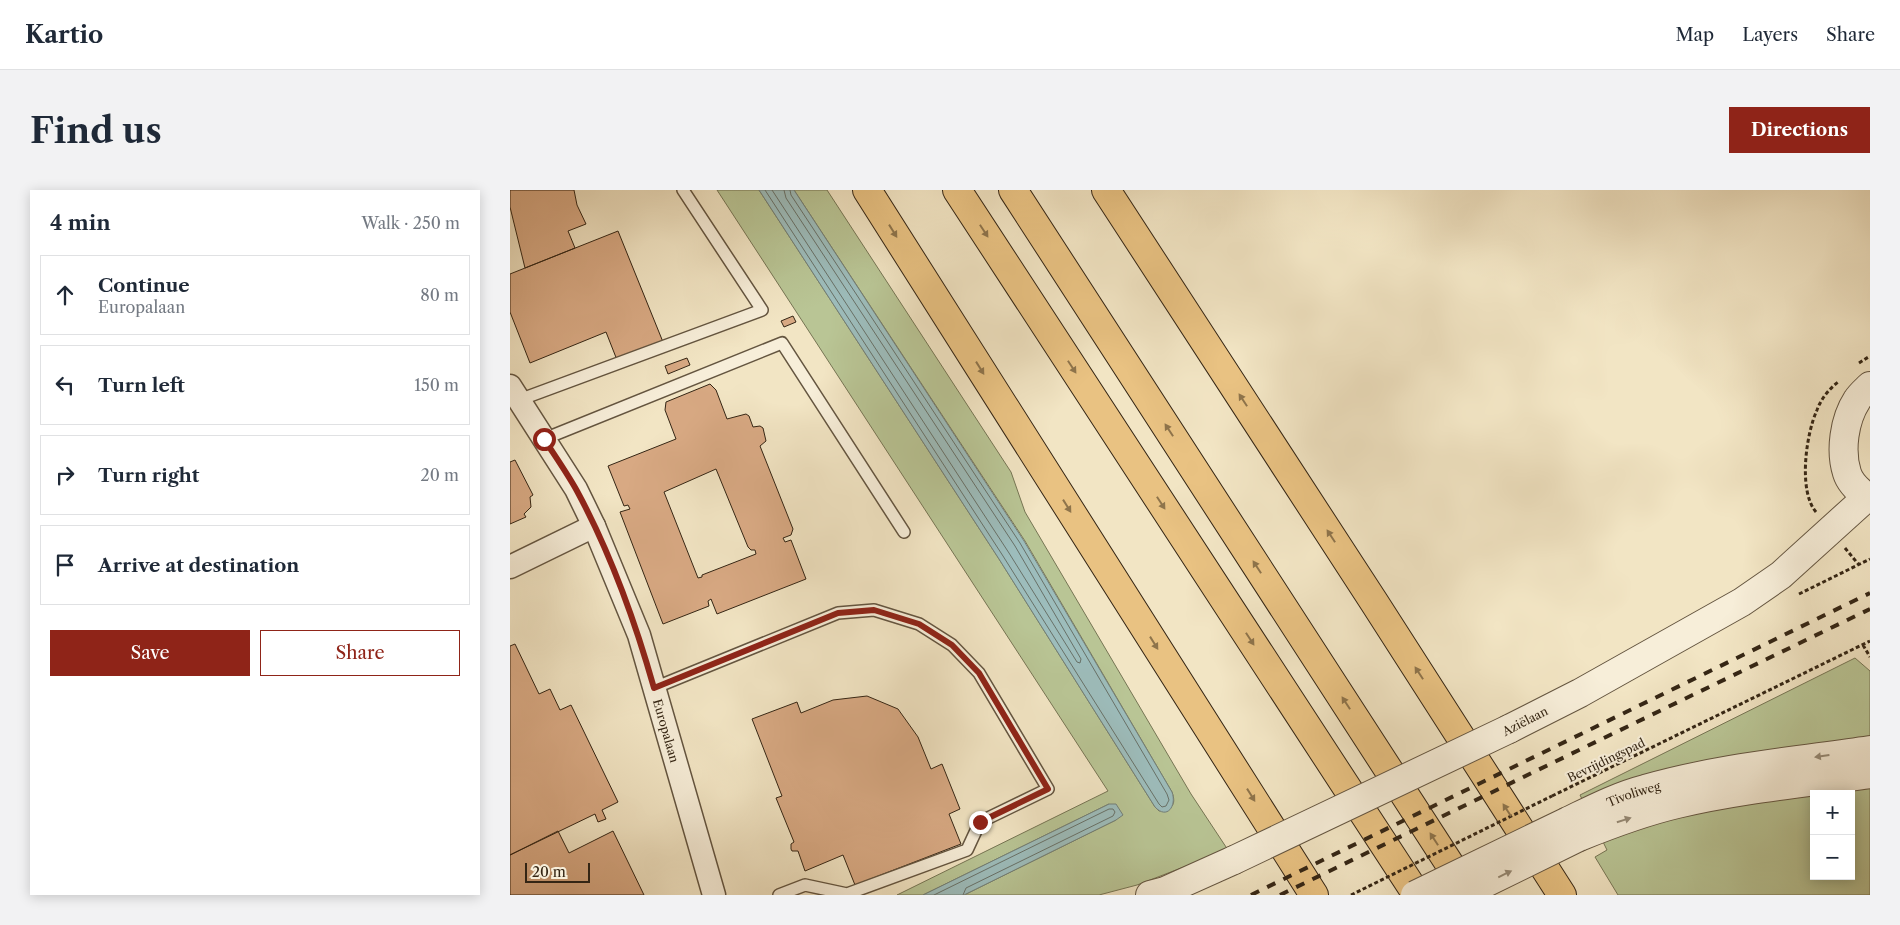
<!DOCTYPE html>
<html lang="en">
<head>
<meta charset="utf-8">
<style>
	body { margin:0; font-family:"Libre Caslon Text",serif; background:#f2f2f3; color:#1f2937 }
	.controls { position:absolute; right:15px; bottom:15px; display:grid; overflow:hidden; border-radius:0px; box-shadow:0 2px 12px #0003 }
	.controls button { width:45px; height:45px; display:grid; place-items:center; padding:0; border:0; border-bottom:1px solid #e0e1e3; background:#fff; color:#1f2937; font:25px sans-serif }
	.scale { position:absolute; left:15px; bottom:12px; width:65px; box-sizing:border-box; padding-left:5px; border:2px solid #342514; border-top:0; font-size:14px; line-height:18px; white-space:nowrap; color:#342514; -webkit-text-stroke:4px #f7eed9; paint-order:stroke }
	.stop { position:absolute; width:15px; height:15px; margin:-11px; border:4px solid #8f2418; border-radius:50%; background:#fff }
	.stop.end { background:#8f2418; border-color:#fff; box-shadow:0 1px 5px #0008 }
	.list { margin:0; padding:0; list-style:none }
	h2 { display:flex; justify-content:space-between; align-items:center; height:65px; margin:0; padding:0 20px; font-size:21px }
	h2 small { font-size:16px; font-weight:400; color:#747a83 }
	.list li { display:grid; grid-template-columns:32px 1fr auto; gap:15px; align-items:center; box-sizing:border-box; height:80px; margin:0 10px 10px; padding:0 10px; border:1px solid #e0e1e3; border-radius:0px }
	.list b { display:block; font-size:19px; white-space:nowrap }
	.list p { margin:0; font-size:16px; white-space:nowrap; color:#747a83 }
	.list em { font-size:16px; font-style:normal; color:#747a83 }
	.actions { display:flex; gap:10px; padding:15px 20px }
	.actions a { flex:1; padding:11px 0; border:1px solid #8f2418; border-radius:0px; text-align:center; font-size:18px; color:#8f2418 }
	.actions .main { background:#8f2418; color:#fff }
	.icon { flex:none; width:28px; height:28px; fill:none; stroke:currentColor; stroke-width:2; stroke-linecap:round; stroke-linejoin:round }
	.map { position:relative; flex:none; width:1360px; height:705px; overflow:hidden; border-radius:0px }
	header { display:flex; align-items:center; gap:30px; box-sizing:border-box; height:70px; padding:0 25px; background:#fff; border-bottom:1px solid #e0e1e3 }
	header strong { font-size:24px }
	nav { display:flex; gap:28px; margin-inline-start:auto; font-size:18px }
	.intro { display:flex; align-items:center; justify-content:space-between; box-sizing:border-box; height:120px; padding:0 30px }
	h1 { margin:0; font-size:35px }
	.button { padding:12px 22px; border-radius:0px; background:#8f2418; color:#fff; font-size:18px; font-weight:700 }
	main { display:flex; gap:30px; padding:0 30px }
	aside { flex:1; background:#fff; border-radius:0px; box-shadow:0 2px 12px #0003 }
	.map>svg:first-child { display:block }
	.green { fill:#b9c595; stroke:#767554; fill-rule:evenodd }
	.water { fill:#9dbdbc; stroke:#738079 }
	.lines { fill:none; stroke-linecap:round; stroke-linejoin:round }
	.shore { stroke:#687168; stroke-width:1 }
	.building { fill:#d8a983; stroke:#342514; fill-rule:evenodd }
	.service-casing { stroke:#645540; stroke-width:14 }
	.minor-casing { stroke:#645540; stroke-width:25 }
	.tertiary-casing { stroke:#645540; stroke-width:30 }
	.motorway-casing { stroke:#342514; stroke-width:30 }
	.path { stroke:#342514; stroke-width:3; stroke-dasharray:4 2.5; stroke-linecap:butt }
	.service { stroke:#f7eed9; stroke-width:11 }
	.minor { stroke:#f7eed9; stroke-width:22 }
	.tertiary { stroke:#f7eed9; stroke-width:28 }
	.motorway { stroke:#e9c282; stroke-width:28 }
	.rail { stroke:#342514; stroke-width:4; stroke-dasharray:9 9; stroke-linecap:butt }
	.tertiary-bridge-casing { stroke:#645540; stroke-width:30; stroke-linecap:butt }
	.path-bridge { stroke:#342514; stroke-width:3; stroke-dasharray:4 2.5; stroke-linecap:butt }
	.tertiary-bridge { stroke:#f7eed9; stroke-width:28 }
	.oneway { fill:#8e744b }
	.oneway2 { fill:#968a76 }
	.route { stroke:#8f2418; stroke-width:6 }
	.labels { text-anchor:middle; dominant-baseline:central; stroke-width:4; stroke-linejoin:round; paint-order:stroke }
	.street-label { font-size:12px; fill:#342514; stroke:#f7eed9 }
</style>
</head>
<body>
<header>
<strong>Kartio</strong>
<nav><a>Map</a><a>Layers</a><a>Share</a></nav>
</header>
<div class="intro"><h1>Find us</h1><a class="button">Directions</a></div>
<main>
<aside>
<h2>4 min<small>Walk · 250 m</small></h2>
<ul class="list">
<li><svg class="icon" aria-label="ahead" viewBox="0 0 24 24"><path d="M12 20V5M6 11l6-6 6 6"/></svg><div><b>Continue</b><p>Europalaan</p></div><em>80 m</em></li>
<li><svg class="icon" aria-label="left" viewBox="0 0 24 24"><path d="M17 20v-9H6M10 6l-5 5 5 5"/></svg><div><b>Turn left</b></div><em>150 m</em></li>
<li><svg class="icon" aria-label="right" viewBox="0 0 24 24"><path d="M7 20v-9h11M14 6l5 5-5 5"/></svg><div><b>Turn right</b></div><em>20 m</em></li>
<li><svg class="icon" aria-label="arrive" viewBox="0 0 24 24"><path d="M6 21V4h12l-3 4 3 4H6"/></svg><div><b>Arrive at destination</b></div></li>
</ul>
<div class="actions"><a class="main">Save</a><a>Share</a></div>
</aside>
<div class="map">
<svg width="1360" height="705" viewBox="0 0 1360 705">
	<rect width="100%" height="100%" fill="#f2e5c4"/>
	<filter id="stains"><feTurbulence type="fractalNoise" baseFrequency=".004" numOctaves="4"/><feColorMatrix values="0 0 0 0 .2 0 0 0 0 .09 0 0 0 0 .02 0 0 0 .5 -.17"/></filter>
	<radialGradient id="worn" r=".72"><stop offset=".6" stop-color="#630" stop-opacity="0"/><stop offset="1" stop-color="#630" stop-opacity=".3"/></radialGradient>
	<path class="green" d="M207 0H249L489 369 645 617 649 621C661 619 667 616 662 602L515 351 284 0H317L501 282 515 322 681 604 718 660 627 695 589 705H454L606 630 599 614 413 705H387L598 601Z
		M1345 468 1360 481V705H1108L1085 667 1097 660 1070 605ZM1304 604H1341V686H1304Z"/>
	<path class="water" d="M249 0H284L514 351 662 602C667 616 657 630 645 617L489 369Z
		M599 614H606L613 625 606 630 454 705H413Z"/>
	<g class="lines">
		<path class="shore" d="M255 0 493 366 649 614 652 617 656 616 659 610 657 604 510 353 281 5 280 0
			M262 0 499 363 567 472 570 473 571 469 505 356 276 8 274 0
			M424 705 599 619H603L605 622 603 626 456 698 453 705"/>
	</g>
	<path class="building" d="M0 0H64L67 15 76 34 58 41 65 58 15 78 0 17Z
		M108 41 153 152 107 170 96 142 20 173 0 122V84Z
		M283 126 286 132 274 137 271 131Z
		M177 168 180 175 158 184 155 176Z
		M200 194 206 200 217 229 236 224 239 226 243 237 250 236 253 238 256 251 250 256 283 339 281 345 273 348 275 352 281 350 296 389 207 424 201 409 198 411 199 416 153 434 110 322 120 319 118 315 114 316 98 276 166 249 155 220 156 212ZM206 279 238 357 241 360H245L246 364 192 385V387L188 388 154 302Z
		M5 270 23 305 20 307 21 317 14 324 16 327 0 334V272Z
		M5 454 29 504 40 499 50 520 61 515 108 612 92 620 96 629 88 632 85 624 0 665V456Z
		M357 506 388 519 408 547 421 579 432 574 450 619 439 624 451 654 345 695 333 665 295 681 288 661H282L281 659V654L284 652 266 608 272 606 242 529 287 512 291 523 323 510Z
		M48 641 59 663 103 641 134 705H0V665Z"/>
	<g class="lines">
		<g class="service-casing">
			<path id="service" d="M9 210 252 120 173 0
				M34 249 272 153 394 342
				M144 498 328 423 364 420 409 434 442 455 469 483 538 599 470 632 457 660 337 704 295 695 269 705"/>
		</g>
		<g class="minor-casing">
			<g id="minor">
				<path id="s1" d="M0 196 66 299 84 336 129 445 204 705"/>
				<path d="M0 377 84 336"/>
			</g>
		</g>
		<g class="tertiary-casing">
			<g id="tertiary">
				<path d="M1357 307C1349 301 1340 293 1337 283 1330 261 1334 230 1347 210 1350 205 1356 200 1360 196"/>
				<path d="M999 539 1070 503 1232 412 1271 385 1357 307"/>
				<path id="s2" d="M1058 631C1083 619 1108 606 1135 599 1208 578 1285 571 1360 560"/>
				<path d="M1069 647C1101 634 1133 622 1167 614 1230 599 1296 593 1360 584"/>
				<path d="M640 705 655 701 724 670"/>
			</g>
		</g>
		<g class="motorway-casing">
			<path id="motorway" d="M357 0 804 705
				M447 0 907 705
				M503 0 959 704
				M596 0 864 412 1052 705"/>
		</g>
		<path class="path" d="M1349 173 1360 166
			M1306 322C1288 301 1296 244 1307 220 1311 209 1319 199 1328 192
			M1335 358 1349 375
			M1289 404 1360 369
			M1353 455 1360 467
			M1042 606 1360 451"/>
		<use href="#service" class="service"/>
		<use href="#minor" class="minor"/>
		<use href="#tertiary" class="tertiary"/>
		<use href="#motorway" class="motorway"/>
		<path class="rail" d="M741 705 1360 403
			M770 705 1360 419"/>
		<g class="tertiary-bridge-casing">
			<path id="tertiary-bridge" d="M724 670 999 539
				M905 705 1058 631
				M951 705 1069 647"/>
		</g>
		<path class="path-bridge" d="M841 705 1042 606"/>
		<use href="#tertiary-bridge" class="tertiary-bridge"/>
	</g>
	<defs><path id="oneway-solid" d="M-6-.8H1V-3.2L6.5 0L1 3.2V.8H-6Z" transform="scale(1.25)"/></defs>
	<g class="oneway">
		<use href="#oneway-solid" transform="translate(383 41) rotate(58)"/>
		<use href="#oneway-solid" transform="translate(474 41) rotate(57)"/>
		<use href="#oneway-solid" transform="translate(562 177) rotate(57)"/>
		<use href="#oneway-solid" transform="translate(470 178) rotate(58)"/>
		<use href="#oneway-solid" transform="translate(733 210) rotate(-123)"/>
		<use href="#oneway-solid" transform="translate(659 240) rotate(-123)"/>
		<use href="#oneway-solid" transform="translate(651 313) rotate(57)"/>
		<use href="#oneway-solid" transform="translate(557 316) rotate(58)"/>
		<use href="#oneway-solid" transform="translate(821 346) rotate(-123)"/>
		<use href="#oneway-solid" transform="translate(747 377) rotate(-123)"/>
		<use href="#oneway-solid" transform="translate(740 449) rotate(57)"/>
		<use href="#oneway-solid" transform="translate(644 453) rotate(58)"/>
		<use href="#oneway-solid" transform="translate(909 483) rotate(-123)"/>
		<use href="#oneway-solid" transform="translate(836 513) rotate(-123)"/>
		<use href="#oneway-solid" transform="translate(741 605) rotate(58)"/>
		<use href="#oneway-solid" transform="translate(997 620) rotate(-123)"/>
		<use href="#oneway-solid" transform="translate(924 649) rotate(-123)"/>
	</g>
	<g class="oneway2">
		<use href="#oneway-solid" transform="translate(1312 566) rotate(172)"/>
		<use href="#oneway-solid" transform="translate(1114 630) rotate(-18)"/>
		<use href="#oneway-solid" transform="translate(995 684) rotate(-26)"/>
	</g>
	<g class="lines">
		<path class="route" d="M34 249C45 266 57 283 67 301 100 362 125 431 144 498L328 423 364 420 409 434 442 455 469 483 538 599 470 632"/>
	</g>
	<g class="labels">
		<g class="street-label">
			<text transform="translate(1015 531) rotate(-27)">Aziëlaan</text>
			<text stroke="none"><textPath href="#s1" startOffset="381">Europalaan</textPath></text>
			<text transform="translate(1096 570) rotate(-26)">Bevrijdingspad</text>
			<text stroke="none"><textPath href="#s2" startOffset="71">Tivoliweg</textPath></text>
		</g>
	</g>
	<rect width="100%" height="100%" filter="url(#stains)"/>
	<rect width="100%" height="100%" fill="url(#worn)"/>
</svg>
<div class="controls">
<button>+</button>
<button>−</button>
</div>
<div class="scale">20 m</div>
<div class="stop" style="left:34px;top:249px"></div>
<div class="stop end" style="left:470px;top:632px"></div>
</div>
</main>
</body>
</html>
